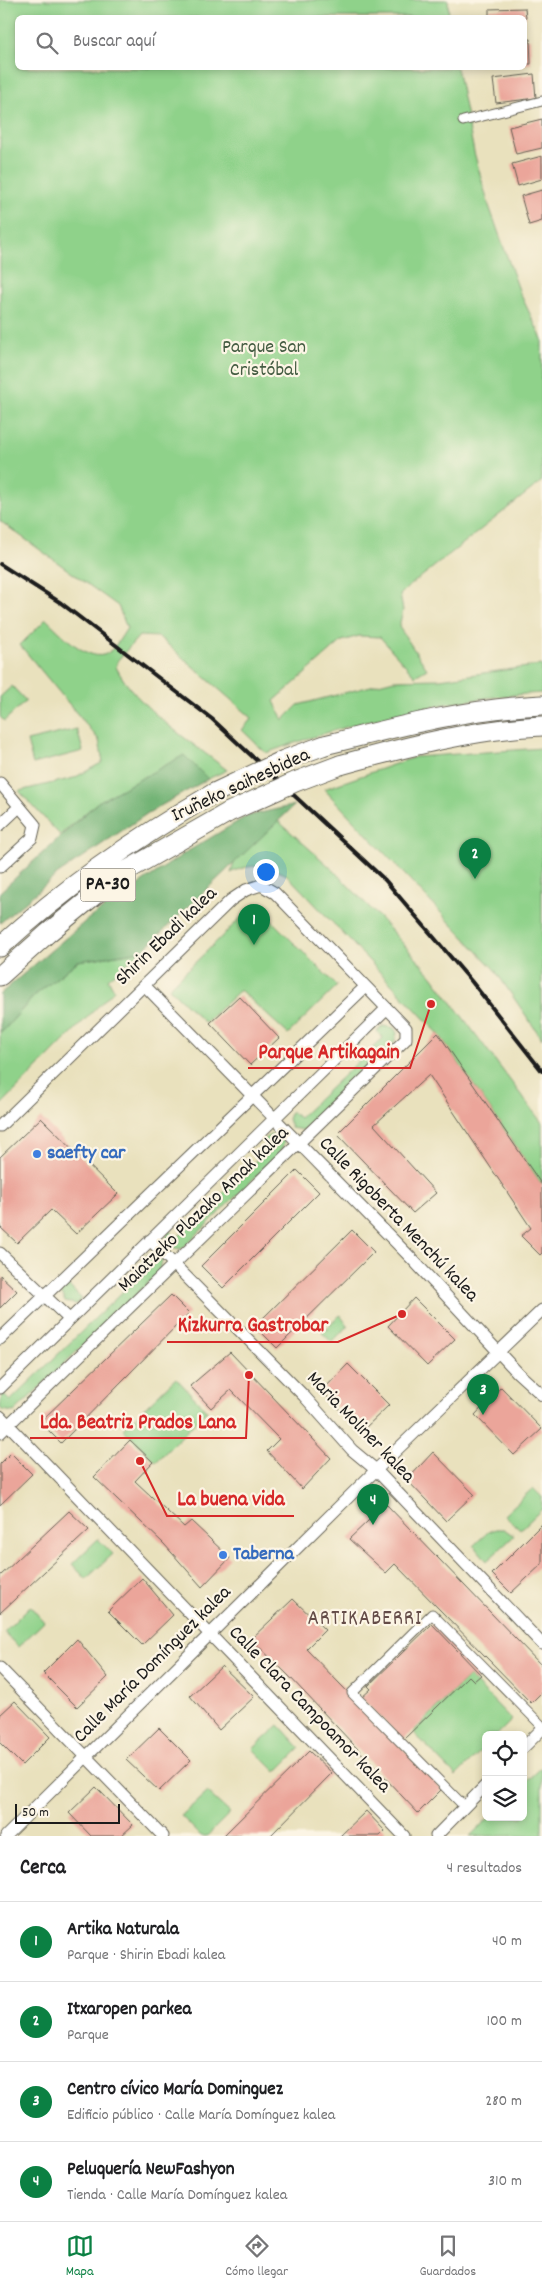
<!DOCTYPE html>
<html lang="es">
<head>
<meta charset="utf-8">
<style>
	body { margin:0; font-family:Dekko,sans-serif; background:#f2f2f2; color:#202124 }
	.controls { position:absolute; right:15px; bottom:15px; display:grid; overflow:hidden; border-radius:8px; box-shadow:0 2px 8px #0003 }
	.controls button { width:45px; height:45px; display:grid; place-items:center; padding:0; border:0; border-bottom:1px solid #e0e0e0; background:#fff; color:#202124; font:25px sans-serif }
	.scale { position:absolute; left:15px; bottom:12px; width:105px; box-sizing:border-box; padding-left:5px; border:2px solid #1c1c1c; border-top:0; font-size:14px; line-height:18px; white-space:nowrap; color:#1c1c1c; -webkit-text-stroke:4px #fcf5e5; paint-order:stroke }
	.you { position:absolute; left:265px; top:871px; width:18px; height:18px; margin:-12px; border:4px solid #fff; border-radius:50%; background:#1a73e8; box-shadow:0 0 0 8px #1a73e833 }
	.badge { display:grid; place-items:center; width:32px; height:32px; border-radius:50%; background:#0b8043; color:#fff; font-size:16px; font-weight:700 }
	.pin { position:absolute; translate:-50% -41px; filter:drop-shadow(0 1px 2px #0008) }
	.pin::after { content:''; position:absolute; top:26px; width:18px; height:15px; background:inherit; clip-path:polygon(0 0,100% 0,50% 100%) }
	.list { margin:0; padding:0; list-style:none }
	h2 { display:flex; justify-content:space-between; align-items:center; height:65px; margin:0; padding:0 20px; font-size:21px }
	h2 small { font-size:16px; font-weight:400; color:#757577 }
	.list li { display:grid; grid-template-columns:32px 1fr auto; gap:15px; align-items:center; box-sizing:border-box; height:80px; padding:0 20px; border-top:1px solid #e0e0e0 }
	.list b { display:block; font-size:19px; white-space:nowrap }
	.list p { margin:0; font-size:16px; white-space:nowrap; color:#757577 }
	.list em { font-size:16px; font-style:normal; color:#757577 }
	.icon { flex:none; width:28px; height:28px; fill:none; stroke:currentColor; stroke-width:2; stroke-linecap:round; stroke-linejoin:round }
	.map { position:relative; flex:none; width:542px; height:1836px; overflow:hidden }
	.search { position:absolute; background:#fff; box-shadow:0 2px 8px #0003; left:15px; right:15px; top:15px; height:55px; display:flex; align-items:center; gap:12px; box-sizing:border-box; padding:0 18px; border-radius:8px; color:#757577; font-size:19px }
	.sheet { height:385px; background:#fff }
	nav { display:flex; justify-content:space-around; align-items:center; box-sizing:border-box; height:70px; border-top:1px solid #e0e0e0; background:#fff; font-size:14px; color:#757577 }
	nav a { display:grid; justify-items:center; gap:2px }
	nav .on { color:#0b8043 }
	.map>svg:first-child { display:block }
	.green { fill:#8fd28a; stroke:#567753 }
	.forest { fill:#73b476; stroke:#486849 }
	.building { fill:#eba59a }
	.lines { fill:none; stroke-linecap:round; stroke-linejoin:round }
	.pedestrian-casing { stroke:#646154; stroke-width:11 }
	.minor-casing { stroke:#646154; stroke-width:13 }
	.trunk-casing { stroke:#646154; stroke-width:21 }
	.pedestrian { stroke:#fff; stroke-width:9 }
	.minor { stroke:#fff; stroke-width:11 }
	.trunk { stroke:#fff; stroke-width:19 }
	.rail { stroke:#1c1c1c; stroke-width:4 }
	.trunk-bridge-casing { stroke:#646154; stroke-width:21; stroke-linecap:butt }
	.trunk-bridge { stroke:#fff; stroke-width:19 }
	.shop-dot { fill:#3f7fe0; stroke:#fcf5e5; stroke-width:2 }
	.labels { text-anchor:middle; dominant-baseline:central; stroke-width:4.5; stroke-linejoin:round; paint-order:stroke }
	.shield { fill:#fcf5e5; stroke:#5f5d58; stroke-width:1 }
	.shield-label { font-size:19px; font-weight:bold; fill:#1c1c1c }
	.park-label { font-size:20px; fill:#445c42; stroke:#fcf5e5 }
	.street-label { font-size:20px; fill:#1c1c1c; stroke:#fcf5e5 }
	.shop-label { font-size:20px; font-weight:bold; fill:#366cbe; stroke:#fcf5e5; text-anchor:start }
	.neighbourhood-label { font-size:21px; letter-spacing:1px; fill:#644c48; stroke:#fcf5e5 }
	.leader { fill:none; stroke:#d62828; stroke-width:2 }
	.callout-dot { fill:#d62828; stroke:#fcf5e5; stroke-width:2 }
	.callout-label { font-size:21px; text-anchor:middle; font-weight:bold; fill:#d62828; stroke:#fcf5e5; stroke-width:4.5; stroke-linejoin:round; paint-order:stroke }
</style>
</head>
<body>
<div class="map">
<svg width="542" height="1836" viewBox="0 0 542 1836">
	<rect width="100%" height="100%" fill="#fcf5e5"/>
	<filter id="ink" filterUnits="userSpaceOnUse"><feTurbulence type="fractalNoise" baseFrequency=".02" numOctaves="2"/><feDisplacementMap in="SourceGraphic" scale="10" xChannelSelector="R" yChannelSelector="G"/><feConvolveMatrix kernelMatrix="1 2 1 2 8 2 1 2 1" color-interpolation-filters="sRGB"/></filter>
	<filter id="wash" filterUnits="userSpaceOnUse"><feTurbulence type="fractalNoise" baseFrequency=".0096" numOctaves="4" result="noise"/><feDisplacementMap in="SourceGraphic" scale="20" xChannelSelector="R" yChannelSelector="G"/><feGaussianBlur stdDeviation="1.12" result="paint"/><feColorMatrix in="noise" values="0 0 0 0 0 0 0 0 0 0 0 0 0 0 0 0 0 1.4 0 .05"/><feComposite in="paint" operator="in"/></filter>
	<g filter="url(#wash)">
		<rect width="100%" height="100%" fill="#e9e1bd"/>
		<path class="green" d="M0 0H448L449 17 18 18V68H457L474 152 488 203 520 293 542 339V481L407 588 400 595 403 610 399 627 427 669 415 676 380 637 359 636 342 641 274 701 283 720 298 705 394 680 440 679 542 665V693C448 698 354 721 266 753L242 730 252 718 159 637 139 636 118 660 116 667C135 706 193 743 227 770L208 779 184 756 98 802 60 835 19 791 74 778 103 762 99 740 20 645 46 619C59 631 89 665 108 653 115 648 122 636 127 628L118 606 0 521Z
			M12 686 26 701 4 721 0 717V697Z
			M77 729 83 751 33 764 27 741Z
			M542 748V1039L494 969 324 789 415 757Z
			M277 820 330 867 380 918 432 976 542 1123V1185L438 1033 287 875C267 866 251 862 231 873L238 850Z
			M255 904 337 986 288 1034 240 990 205 1023 169 988Z
			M142 951 108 979 114 990 0 1106V1031H3L34 996 78 961Z
			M383 1026 394 1028 397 1033 394 1043 307 1127 303 1130 291 1128 288 1119 291 1111 299 1118 383 1038 377 1031Z
			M270 1135 281 1137 284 1142 281 1152 185 1246 181 1249 169 1247 166 1239 169 1230 177 1238 270 1147 264 1140Z
			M148 1254 159 1257 162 1261 159 1272 14 1412 2 1410 0 1408 2 1393 10 1401 148 1267 142 1260Z
			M66 1283 82 1299 76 1304 65 1302 61 1293Z
			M340 1315 348 1326 332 1342 322 1333Z
			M176 1378 207 1411 156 1462 123 1429Z
			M533 1488 542 1497V1509L520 1530 504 1515Z
			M496 1529H504L514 1536 487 1561 474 1545 488 1532Z
			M98 1539 113 1554 86 1579 72 1564Z
			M30 1606 44 1622 18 1647 4 1632Z
			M469 1676 512 1720 497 1735H486V1746L456 1776 413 1732Z
			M279 1725 300 1748 276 1772 253 1749Z
			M542 1767V1836H470L490 1817H523V1785Z
			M207 1792 230 1813 207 1836H201L181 1816Z"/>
		<path class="forest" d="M184 755 208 779 148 813 58 874 0 923V892L98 802Z
			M295 805 142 951 78 961 34 996 3 1031H0V994L88 919 185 853 247 816Z"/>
		<g id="blocks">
			<path class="building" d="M525 8 526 18H489V9Z
				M524 39H530L531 64H524Z
				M534 74 536 98 496 103 493 79Z
				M542 119V148L516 154 509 127Z
				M542 156V179L518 186 512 164Z
				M542 190V221L529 225 521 196Z
				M239 996 279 1038 250 1065 210 1023Z
				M438 1033 542 1185V1253L540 1255 521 1236 531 1228 429 1075 374 1125 436 1193 413 1213 337 1134Z
				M41 1118 118 1194 76 1234 51 1210 17 1243 0 1227V1157Z
				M297 1170 319 1192 223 1288 201 1266Z
				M352 1230 374 1252 277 1348 255 1326Z
				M0 1275 17 1291 0 1308Z
				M171 1295 189 1313 61 1443 40 1422Z
				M414 1298 455 1339 427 1366 388 1326Z
				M230 1352 331 1458 302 1489 267 1451 279 1439 231 1390 211 1408 190 1386Z
				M348 1364 389 1405 361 1432 322 1391Z
				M501 1387 542 1429 514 1455 475 1415Z
				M130 1440 153 1462 135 1481 184 1527 191 1521 230 1558 202 1587 164 1544 94 1477Z
				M433 1452 474 1494 446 1521 407 1480Z
				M11 1453 32 1474 0 1505V1464Z
				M386 1504 542 1666V1692L531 1703 395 1564 386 1573 349 1539Z
				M69 1511 89 1530 0 1613V1576Z
				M542 1524V1564L511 1593 492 1574Z
				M142 1578 173 1615 142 1645 108 1611Z
				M293 1599 325 1630 306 1649 442 1789 418 1813 288 1675 251 1639Z
				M432 1624 481 1675 474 1681 469 1676 403 1740 361 1698 371 1689 368 1686Z
				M77 1639 108 1677 77 1707 43 1673Z
				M222 1666 254 1697 219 1730 190 1696Z
				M15 1701 50 1737 22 1765 0 1743V1715Z
				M159 1728 191 1760 159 1791 126 1760Z
				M309 1751 332 1773 270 1836H223Z
				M96 1787 133 1825 121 1836H91L69 1813Z
				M366 1811 385 1831 380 1836H340Z"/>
		</g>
	</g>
	<g filter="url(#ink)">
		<use href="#blocks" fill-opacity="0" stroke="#646154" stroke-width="1"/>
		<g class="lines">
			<g class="pedestrian-casing">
				<path id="pedestrian" d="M463 121 542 101
					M464 1806 352 1693 432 1614 542 1726"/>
			</g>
			<g class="minor-casing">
				<path id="minor" d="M0 783 35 825 32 838 0 867
					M0 825 19 807
					M145 986 413 1260 518 1373 542 1395
					M0 1126 231 900 246 890 261 885 275 893 406 1028V1039L0 1433
					M150 1240 304 1396 352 1450 376 1470 542 1644
					M0 1253 69 1319
					M0 1339 364 988
					M0 1388 386 1009
					M0 1416 404 1836
					M0 1668 163 1836
					M523 1748 542 1729
					M6 1836 376 1470 542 1310
					M436 1836 486 1785"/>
			</g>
			<g class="trunk-casing">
				<path id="trunk" d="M325 745C396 727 468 708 542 705
					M340 765C406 747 473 729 542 726
					M0 947C65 887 138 837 214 793
					M0 976 48 933 119 875 229 812"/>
			</g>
			<use href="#pedestrian" class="pedestrian"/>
			<use href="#minor" class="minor"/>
			<use href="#trunk" class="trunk"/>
			<path class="rail" d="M0 564 61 603 212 719 385 880 472 982 542 1071"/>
			<g class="trunk-bridge-casing">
				<path id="trunk-bridge" d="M214 793 284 760 325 745
					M229 812 295 782 340 765"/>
			</g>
			<use href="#trunk-bridge" class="trunk-bridge"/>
		</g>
	</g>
	<g class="shop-dot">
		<circle cx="37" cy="1154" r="5"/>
		<circle cx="223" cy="1555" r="5"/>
	</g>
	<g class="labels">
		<rect class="shield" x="80.5" y="868.5" width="55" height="33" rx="4"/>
		<g class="shield-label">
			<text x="108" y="885">PA-30</text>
		</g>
		<g class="park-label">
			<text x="264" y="348">Parque San<tspan x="264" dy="23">Cristóbal</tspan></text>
		</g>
		<g class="street-label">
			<text transform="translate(241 786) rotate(-25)">Iruñeko saihesbidea</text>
			<text transform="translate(167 937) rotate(-44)">Shirin Ebadi kalea</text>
			<text transform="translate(204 1210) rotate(-44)">Maiatzeko Plazako Amak kalea</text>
			<text transform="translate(398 1220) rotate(46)">Calle Rigoberta Menchú kalea</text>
			<text transform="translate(360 1428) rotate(46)">Maria Moliner kalea</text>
			<text transform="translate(153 1665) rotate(-45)">Calle María Domínguez kalea</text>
			<text transform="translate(309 1710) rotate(46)">Calle Clara Campoamor kalea</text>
		</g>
		<g class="shop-label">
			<text x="47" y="1154">saefty car</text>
			<text x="233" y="1555">Taberna</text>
		</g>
		<g class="neighbourhood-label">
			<text x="365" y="1620">ARTIKABERRI</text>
		</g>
	</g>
	<path class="leader" d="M431 1004L410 1068H248M402 1314L338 1342H167M249 1375L246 1438H30M140 1461L167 1516H294"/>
	<g class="callout-dot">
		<circle cx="431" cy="1004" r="5"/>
		<circle cx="402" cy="1314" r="5"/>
		<circle cx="249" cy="1375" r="5"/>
		<circle cx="140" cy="1461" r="5"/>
	</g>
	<g class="callout-label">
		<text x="329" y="1058">Parque Artikagain</text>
		<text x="253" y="1331">Kizkurra Gastrobar</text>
		<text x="138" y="1428">Lda. Beatriz Prados Lana</text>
		<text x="231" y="1505">La buena vida</text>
	</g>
</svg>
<div class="controls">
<button><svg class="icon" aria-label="locate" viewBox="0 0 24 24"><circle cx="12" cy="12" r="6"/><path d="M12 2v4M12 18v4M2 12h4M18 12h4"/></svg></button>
<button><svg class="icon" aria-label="layers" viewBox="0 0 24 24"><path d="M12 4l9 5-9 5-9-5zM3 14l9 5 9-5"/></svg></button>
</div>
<div class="scale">50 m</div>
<div class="you"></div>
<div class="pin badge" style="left:254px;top:945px">1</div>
<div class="pin badge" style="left:475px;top:879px">2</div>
<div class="pin badge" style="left:483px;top:1415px">3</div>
<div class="pin badge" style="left:373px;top:1525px">4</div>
<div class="search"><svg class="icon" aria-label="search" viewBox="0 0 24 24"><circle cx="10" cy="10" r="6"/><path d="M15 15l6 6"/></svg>Buscar aquí</div>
</div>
<section class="sheet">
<h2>Cerca<small>4 resultados</small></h2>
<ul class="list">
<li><span class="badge">1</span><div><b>Artika Naturala</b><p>Parque · Shirin Ebadi kalea</p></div><em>40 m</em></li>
<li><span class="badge">2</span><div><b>Itxaropen parkea</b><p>Parque</p></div><em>100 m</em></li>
<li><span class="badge">3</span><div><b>Centro cívico María Dominguez</b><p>Edificio público · Calle María Domínguez kalea</p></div><em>280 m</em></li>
<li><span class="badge">4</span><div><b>Peluquería NewFashyon</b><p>Tienda · Calle María Domínguez kalea</p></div><em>310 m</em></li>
</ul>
</section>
<nav>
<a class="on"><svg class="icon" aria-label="map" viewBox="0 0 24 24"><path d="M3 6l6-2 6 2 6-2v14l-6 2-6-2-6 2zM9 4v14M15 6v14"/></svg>Mapa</a>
<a><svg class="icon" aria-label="directions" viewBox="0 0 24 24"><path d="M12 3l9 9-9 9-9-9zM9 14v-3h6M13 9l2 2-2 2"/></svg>Cómo llegar</a>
<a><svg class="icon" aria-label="saved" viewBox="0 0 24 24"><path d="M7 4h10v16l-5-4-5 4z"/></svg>Guardados</a>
</nav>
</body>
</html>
